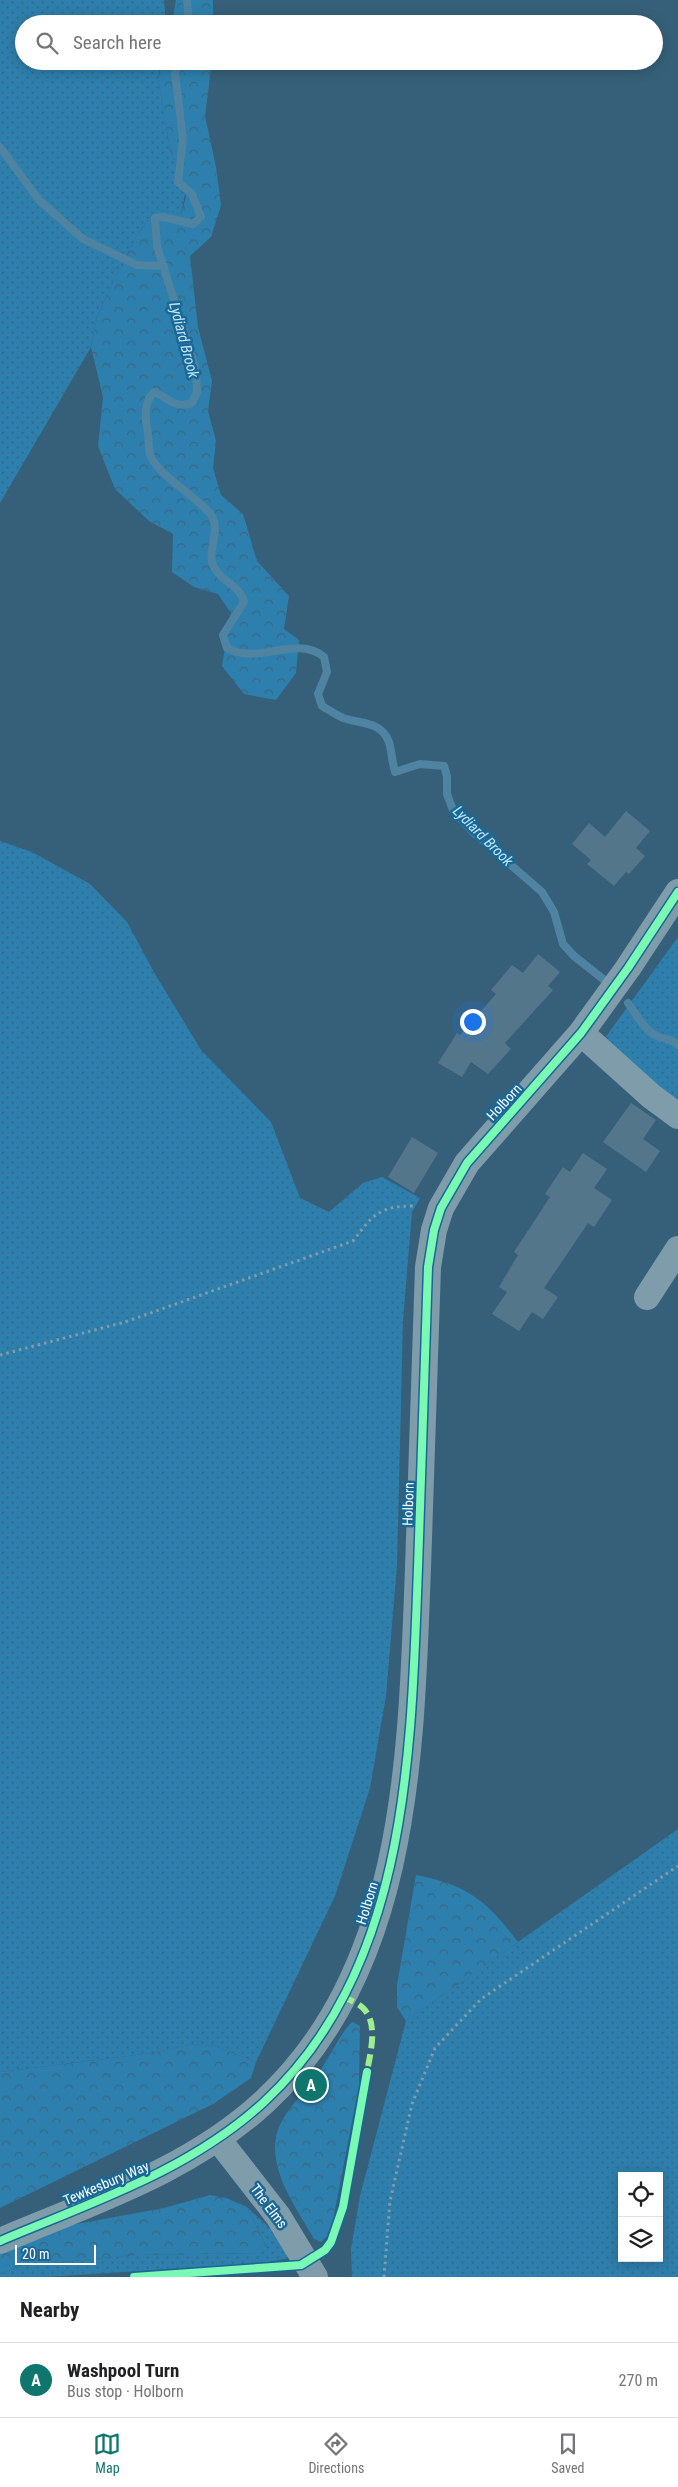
<!DOCTYPE html>
<html lang="en">
<head>
<meta charset="utf-8">
<style>
	body { margin:0; font-family:"Roboto Condensed",sans-serif; background:#f6f6f6; color:#202124 }
	.controls { position:absolute; right:15px; bottom:15px; display:grid; overflow:hidden; border-radius:0px; box-shadow:0 2px 12px #0003 }
	.controls button { width:45px; height:45px; display:grid; place-items:center; padding:0; border:0; border-bottom:1px solid #e0e0e0; background:#fff; color:#202124; font:25px sans-serif }
	.scale { position:absolute; left:15px; bottom:12px; width:81px; box-sizing:border-box; padding-left:5px; border:2px solid #fff; border-top:0; font-size:14px; line-height:18px; white-space:nowrap; color:#fff; -webkit-text-stroke:4px #196896; paint-order:stroke }
	.you { position:absolute; left:472px; top:1021px; width:18px; height:18px; margin:-12px; border:4px solid #fff; border-radius:50%; background:#1a73e8; box-shadow:0 0 0 8px #1a73e833 }
	.badge { display:grid; place-items:center; width:32px; height:32px; border-radius:50%; background:#0f766e; color:#fff; font-size:16px; font-weight:700 }
	.pin { position:absolute; translate:-50% -50%; border:2px solid #fff; box-shadow:0 1px 5px #0006 }
	.list { margin:0; padding:0; list-style:none }
	h2 { display:flex; justify-content:space-between; align-items:center; height:65px; margin:0; padding:0 20px; font-size:21px }
	h2 small { font-size:16px; font-weight:400; color:#757577 }
	.list li { display:grid; grid-template-columns:32px 1fr auto; gap:15px; align-items:center; box-sizing:border-box; height:75px; padding:0 20px; border-top:1px solid #e0e0e0 }
	.list b { display:block; font-size:19px; white-space:nowrap }
	.list p { margin:0; font-size:16px; white-space:nowrap; color:#757577 }
	.list em { font-size:16px; font-style:normal; color:#757577 }
	.icon { flex:none; width:28px; height:28px; fill:none; stroke:currentColor; stroke-width:2; stroke-linecap:round; stroke-linejoin:round }
	.map { position:relative; flex:none; width:678px; height:2277px; overflow:hidden }
	.search { position:absolute; background:#fff; box-shadow:0 2px 12px #0003; left:15px; right:15px; top:15px; height:55px; display:flex; align-items:center; gap:12px; box-sizing:border-box; padding:0 18px; border-radius:28px; color:#757577; font-size:19px }
	.sheet { height:140px; background:#fff }
	nav { display:flex; justify-content:space-around; align-items:center; box-sizing:border-box; height:70px; border-top:1px solid #e0e0e0; background:#fff; font-size:14px; color:#757577 }
	nav a { display:grid; justify-items:center; gap:2px }
	nav .on { color:#0f766e }
	.map>svg:first-child { display:block }
	.green { fill:url(#green-dots); fill-rule:evenodd }
	.forest { fill:url(#forest-crowns) }
	.lines { fill:none; stroke-linecap:round; stroke-linejoin:round }
	.stream { stroke:#4e83a2; stroke-width:8 }
	.building { fill:#54768a }
	.path { stroke:#7f9cab; stroke-width:3; stroke-dasharray:2.5 4; stroke-linecap:butt }
	.minor { stroke:#7f9cab; stroke-width:26 }
	.quiet { stroke:#9fed91; stroke-width:6; stroke-dasharray:12 6; stroke-linecap:butt }
	.cycleway-casing { stroke:#196896; stroke-width:11 }
	.cycleway { stroke:#7af9b4; stroke-width:8 }
	.labels { text-anchor:middle; dominant-baseline:central; stroke-width:5; stroke-linejoin:round; paint-order:stroke }
	.street-label { font-size:14px; fill:#fff; stroke:#196896 }
	.water-label { font-size:15px; font-style:italic; fill:#bfe4f8; stroke:#196896 }
</style>
</head>
<body>
<div class="map">
<svg width="678" height="2277" viewBox="0 0 678 2277">
	<defs>
		<pattern id="green-dots" width="8" height="8" patternUnits="userSpaceOnUse" patternTransform="scale(1.25)"><rect width="8" height="8" fill="#2d7fad"/><path d="M2 2h.1M6 6h.1" fill="none" stroke="#3b6881" stroke-width="1.8" stroke-linecap="round"/></pattern>
		<pattern id="forest-crowns" width="20" height="18" patternUnits="userSpaceOnUse" patternTransform="scale(1.25)"><rect width="20" height="18" fill="#2d7fad"/><path d="M2 6a3 3 0 1 1 6 0M12 15a3 3 0 1 1 6 0" fill="none" stroke="#3b6881"/></pattern>
	</defs>
	<rect width="100%" height="100%" fill="#366079"/>
	<path class="green" d="M0 0H164L166 24H24V61H161L158 79 170 149 185 194 181 214 156 209 137 235 118 271 97 317 91 347 0 503Z
		M0 841 32 852 90 884 127 922 155 974 201 1050 271 1122 300 1198 329 1212 363 1183 382 1177 420 1198 412 1212 403 1320 397 1565 386 1696 370 1788 335 1896 256 2062 214 2046 193 2044 152 2053 0 2072Z
		M678 937V1104L605 1038Z
		M678 1829V2277H352L351 2249 360 2196 406 2021ZM622 2176H659V2258H622Z
		M247 2207 273 2231 289 2258 263 2263 46 2277H0V2274L21 2266 135 2255 260 2253 268 2250Z"/>
	<path class="forest" d="M176 0H213V24H172Z
		M162 61H212L205 116 216 167 221 205 211 237 190 256 198 327 212 381 208 411 216 441 213 468 221 495 243 514 257 561 289 596 284 629 299 640 296 673 276 700 244 694 222 666 231 613 218 594 194 587 172 572 173 534 149 521 115 489 98 446 103 397 91 347 97 317 118 271 137 235 156 209 181 214 186 197 170 149 158 79Z
		M416 1875C468 1885 487 1901 518 1942L406 2021 397 2007V1985Z
		M352 2022 360 2026 359 2085 334 2215 328 2235 321 2242 314 2239C295 2205 259 2159 283 2119 293 2103 307 2088 318 2073 330 2058 338 2036 352 2022Z
		M193 2044 214 2046 256 2062 251 2078 213 2104 0 2208V2072L152 2053Z
		M210 2195 226 2198 247 2207 268 2250 260 2253 135 2255 21 2266 0 2274V2246L71 2225 164 2208Z"/>
	<g class="lines">
		<path class="stream" d="M187 0 189 24
			M179 61 175 73 183 139 178 182 192 194 201 217 193 224 163 217 155 218 157 246 196 370 197 392 192 403C175 409 169 398 154 392 144 402 145 415 147 428 149 436 148 446 150 454 156 475 200 498 212 516 221 532 205 554 215 569 223 582 240 586 244 602L223 635 227 648C259 666 296 634 324 657L327 672 318 694 322 706C329 710 336 715 343 718 361 724 381 721 389 742 392 752 392 762 395 772L420 764 444 766 447 776V794L453 810 473 832 542 892 554 912 563 944 574 956 603 979
			M0 147 39 200 83 239 137 265 164 266
			M628 1003C636 1014 644 1030 657 1036 665 1040 672 1038 678 1045"/>
	</g>
	<path class="building" d="M626 811 650 831 636 848 645 856 629 874 626 872 614 886 587 864 591 860 572 844 589 823 605 837Z
		M538 954 560 972 548 986 553 990 505 1043 511 1049 488 1074 471 1062 462 1077 438 1063 457 1033 460 1035 496 994 491 990 512 965 523 973Z
		M631 1103 656 1120 643 1139 660 1151 646 1172 603 1142Z
		M412 1137 438 1153 414 1193 388 1177Z
		M583 1153 607 1169 594 1188 612 1200 594 1227 588 1223 544 1288 558 1297 543 1319 532 1312 519 1331 492 1314 507 1292 499 1287 518 1255 514 1252 550 1197 545 1194 563 1167 570 1172Z"/>
	<g class="lines">
		<path class="path" d="M0 1355 125 1322 353 1241C373 1215 379 1206 413 1206
			M384 2277 390 2201 412 2104 435 2048 481 1999 678 1866"/>
		<path class="minor" d="M581 1033 651 1096 678 1116
			M647 1297 678 1249
			M218 2139 278 2216 315 2277
			M0 2241C92 2202 189 2171 264 2102 409 1968 411 1751 418 1568 422 1467 425 1367 428 1267L434 1230 441 1208 467 1163 581 1033 628 968 678 892"/>
		<path class="quiet" d="M343 1996C349 2000 358 2003 363 2008 379 2023 370 2054 367 2072"/>
		<g class="cycleway-casing">
			<path id="cycleway" d="M0 2241C92 2202 189 2171 264 2102 409 1968 411 1751 418 1568 422 1467 425 1367 428 1267L434 1230 441 1208 467 1163 581 1033 628 968 678 892
				M134 2277 301 2265 325 2250 331 2242 343 2207 367 2072"/>
		</g>
		<use href="#cycleway" class="cycleway"/>
	</g>
	<g class="labels">
		<g class="street-label">
			<text transform="translate(504 1102) rotate(-47)">Holborn</text>
			<text transform="translate(408 1504) rotate(-88)">Holborn</text>
			<text transform="translate(367 1903) rotate(-73)">Holborn</text>
			<text transform="translate(106 2183) rotate(-23)">Tewkesbury Way</text>
			<text transform="translate(269 2206) rotate(53)">The Elms</text>
		</g>
		<g class="water-label">
			<text transform="translate(184 340) rotate(75)">Lydiard Brook</text>
			<text transform="translate(483 836) rotate(45)">Lydiard Brook</text>
		</g>
	</g>
</svg>
<div class="controls">
<button><svg class="icon" aria-label="locate" viewBox="0 0 24 24"><circle cx="12" cy="12" r="6"/><path d="M12 2v4M12 18v4M2 12h4M18 12h4"/></svg></button>
<button><svg class="icon" aria-label="layers" viewBox="0 0 24 24"><path d="M12 4l9 5-9 5-9-5zM3 14l9 5 9-5"/></svg></button>
</div>
<div class="scale">20 m</div>
<div class="you"></div>
<div class="pin badge" style="left:311px;top:2085px">A</div>
<div class="search"><svg class="icon" aria-label="search" viewBox="0 0 24 24"><circle cx="10" cy="10" r="6"/><path d="M15 15l6 6"/></svg>Search here</div>
</div>
<section class="sheet">
<h2>Nearby<small></small></h2>
<ul class="list">
<li><span class="badge">A</span><div><b>Washpool Turn</b><p>Bus stop · Holborn</p></div><em>270 m</em></li>
</ul>
</section>
<nav>
<a class="on"><svg class="icon" aria-label="map" viewBox="0 0 24 24"><path d="M3 6l6-2 6 2 6-2v14l-6 2-6-2-6 2zM9 4v14M15 6v14"/></svg>Map</a>
<a><svg class="icon" aria-label="directions" viewBox="0 0 24 24"><path d="M12 3l9 9-9 9-9-9zM9 14v-3h6M13 9l2 2-2 2"/></svg>Directions</a>
<a><svg class="icon" aria-label="saved" viewBox="0 0 24 24"><path d="M7 4h10v16l-5-4-5 4z"/></svg>Saved</a>
</nav>
</body>
</html>
